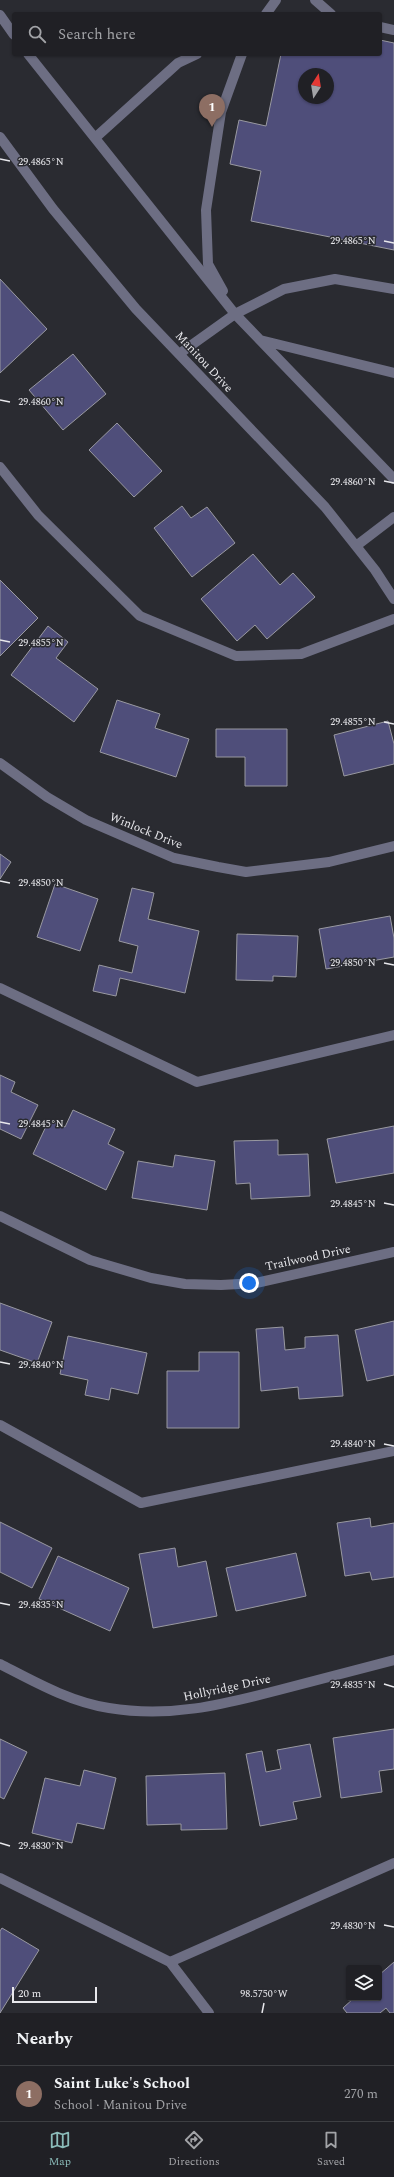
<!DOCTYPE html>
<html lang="en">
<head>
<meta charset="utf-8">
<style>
	body { margin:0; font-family:Spectral,serif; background:#2d2d32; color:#f1f3f6 }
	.controls { position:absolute; right:12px; bottom:12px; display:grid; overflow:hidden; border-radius:4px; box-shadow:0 1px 3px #0004 }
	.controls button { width:36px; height:36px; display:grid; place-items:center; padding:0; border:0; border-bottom:1px solid #3d3e42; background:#202025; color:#f1f3f6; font:20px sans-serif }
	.compass { position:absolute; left:298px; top:68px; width:36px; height:36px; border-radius:50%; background:#202025; box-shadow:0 1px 3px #0004; rotate:12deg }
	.scale { position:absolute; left:12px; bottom:10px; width:85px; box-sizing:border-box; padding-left:4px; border:2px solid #e8e8ec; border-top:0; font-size:11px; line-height:14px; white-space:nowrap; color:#e8e8ec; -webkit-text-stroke:3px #2a2b31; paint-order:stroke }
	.you { position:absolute; left:249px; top:1283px; width:14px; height:14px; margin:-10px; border:3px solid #fff; border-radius:50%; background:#1a73e8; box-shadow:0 0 0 6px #1a73e833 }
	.badge { display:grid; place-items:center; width:26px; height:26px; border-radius:50%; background:#8bbbb9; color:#fff; font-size:13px; font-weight:700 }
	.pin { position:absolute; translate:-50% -33px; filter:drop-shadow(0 1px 2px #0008) }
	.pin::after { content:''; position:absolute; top:21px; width:14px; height:12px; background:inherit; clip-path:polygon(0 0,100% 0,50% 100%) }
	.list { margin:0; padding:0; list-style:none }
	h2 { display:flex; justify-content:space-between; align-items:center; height:52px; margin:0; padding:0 16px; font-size:17px }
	h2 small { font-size:13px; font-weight:400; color:#a2a3a7 }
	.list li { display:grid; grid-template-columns:26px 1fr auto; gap:12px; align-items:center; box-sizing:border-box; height:56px; padding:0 16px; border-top:1px solid #3d3e42 }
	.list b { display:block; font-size:15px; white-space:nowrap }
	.list p { margin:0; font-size:13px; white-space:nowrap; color:#a2a3a7 }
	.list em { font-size:13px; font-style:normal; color:#a2a3a7 }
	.icon { flex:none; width:22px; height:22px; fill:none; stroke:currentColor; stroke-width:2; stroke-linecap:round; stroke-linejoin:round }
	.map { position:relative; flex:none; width:394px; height:2013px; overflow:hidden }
	.search { position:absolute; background:#202025; box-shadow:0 1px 3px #0004; left:12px; right:12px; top:12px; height:44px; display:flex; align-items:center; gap:10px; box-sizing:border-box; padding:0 14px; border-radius:4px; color:#a2a3a7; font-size:15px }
	.sheet { height:108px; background:#202025 }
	nav { display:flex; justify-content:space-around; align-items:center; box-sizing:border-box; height:56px; border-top:1px solid #3d3e42; background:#202025; font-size:11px; color:#a2a3a7 }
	nav a { display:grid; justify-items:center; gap:2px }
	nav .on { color:#8bbbb9 }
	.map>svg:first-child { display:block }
	.building { fill:#4f4e7a; stroke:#9999a1; fill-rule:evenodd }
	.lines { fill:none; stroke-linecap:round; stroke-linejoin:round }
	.minor { stroke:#6d6e83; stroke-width:10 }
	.ticks { fill:none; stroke:#e8e8ec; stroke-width:1.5 }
	.labels { text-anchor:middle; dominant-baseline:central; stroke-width:3; stroke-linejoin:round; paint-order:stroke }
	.street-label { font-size:12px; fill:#e8e8ec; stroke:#2a2b31 }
	.ticks-label { font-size:10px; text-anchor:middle; fill:#e8e8ec; stroke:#2a2b31; stroke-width:3; stroke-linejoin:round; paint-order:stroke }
</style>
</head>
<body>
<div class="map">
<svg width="394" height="2013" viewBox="0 0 394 2013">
	<rect width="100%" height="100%" fill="#2a2b31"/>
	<path class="building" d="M380 40 394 43V250L251 221 261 171 230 164 239 120 266 126 281 54H380ZM304 74H328V98H304Z
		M0 279 47 329 0 373Z
		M73 354 106 394 63 430 29 390Z
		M117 423 162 471 134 497 89 450Z
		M182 506 191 518 207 507 235 543 192 577 154 528Z
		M253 554 280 585 293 573 315 597 267 639 255 625 237 641 201 599Z
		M0 580 38 618 0 656Z
		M48 626 68 642 56 658 98 689 74 722 11 675Z
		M117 700 160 714 155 728 189 739 176 777 100 752Z
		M388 721 394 744V764L344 776 334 735Z
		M216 729H287V786H245V757H216Z
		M0 854 11 862 0 879Z
		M55 884 98 899 80 951 37 937Z
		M132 888 154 893 148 919 199 931 185 993 120 978 116 996 93 991 99 965 132 973 138 946 119 941Z
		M390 916 394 938V957L326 969 319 929Z
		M237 934 298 936 296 977 273 976V981L236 980Z
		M0 1075 15 1082 11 1092 38 1105 21 1139 0 1129Z
		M73 1110 115 1129 108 1144 124 1152 106 1190 33 1154 49 1120 65 1127Z
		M394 1126V1173L336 1183 327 1139Z
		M278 1140V1155L308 1154 310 1196 251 1199 250 1183 236 1184 234 1141Z
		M175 1155 215 1161 207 1210 132 1198 138 1161 173 1167Z
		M0 1303 52 1322 37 1363 0 1350Z
		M394 1321V1375L367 1381 355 1330Z
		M283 1327 285 1350 305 1348V1337L338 1335 343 1396 299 1399 298 1387 261 1391 256 1329Z
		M68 1336 147 1353 138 1394 111 1388 109 1400 85 1395 88 1380 60 1374Z
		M199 1352H239V1428H167V1371H199Z
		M370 1518 371 1527 394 1523V1577L372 1580 370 1572 345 1576 337 1523Z
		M0 1522 52 1548 32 1588 0 1572Z
		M175 1548 178 1567 206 1561 217 1616 153 1628 139 1554Z
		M296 1553 306 1596 236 1611 226 1568Z
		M58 1556 129 1588 110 1631 39 1599Z
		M394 1729V1769L379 1771 382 1792 341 1798 333 1738Z
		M0 1739 27 1752 4 1799 0 1797Z
		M310 1744 321 1797 293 1802 297 1819 260 1826 246 1754 262 1751 266 1772 281 1769 277 1750Z
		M84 1770 116 1778 104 1829 77 1823 72 1843 32 1833 45 1778 80 1786Z
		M225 1773 227 1829 181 1830V1824L147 1825 146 1776Z
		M2 1928 39 1950 0 2013V1931Z
		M394 1962V2013H390L386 2008 380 2013H347L343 2008 354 1998H379V1975Z"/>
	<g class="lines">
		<path class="minor" d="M315 0 331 14
			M266 14 276 0
			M0 15 14 35
			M380 27 394 30
			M28 54 235 314 394 479
			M0 137 53 209 136 309 325 507 375 570 394 599
			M95 138 178 63 197 54
			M223 291 208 264 206 210 221 112 242 54
			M260 340 394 373
			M179 354 235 314 284 289 335 279 394 289
			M0 467 38 515 140 616 236 656 301 654 394 619
			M356 546 394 517
			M0 763 47 797 86 820 174 858 218 867 246 872 329 862 394 846
			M0 988 197 1082 394 1035
			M0 1216 90 1260 151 1278 185 1284 221 1285 256 1283 394 1252
			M0 1425 141 1503 394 1451
			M0 1664C35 1682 70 1702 109 1708 170 1718 221 1705 279 1690 318 1680 356 1670 394 1660
			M0 1878 170 1962 209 2013
			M170 1962 394 1863"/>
	</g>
	<path class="ticks" d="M0 159 10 161M384 241 394 243M0 400 10 402M384 481 394 483M0 640 10 642M384 722 394 724M0 881 10 883M384 963 394 965M0 1122 10 1124M384 1203 394 1205M0 1362 10 1364M384 1444 394 1446M0 1603 10 1605M384 1684 394 1687M0 1843 10 1846M384 1925 394 1927M262 2013 264 2003"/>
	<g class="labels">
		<g class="street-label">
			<text transform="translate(204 362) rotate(47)">Manitou Drive</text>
			<text transform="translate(146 831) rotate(22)">Winlock Drive</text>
			<text transform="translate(308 1258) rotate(-12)">Trailwood Drive</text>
			<text transform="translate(227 1688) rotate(-12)">Hollyridge Drive</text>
		</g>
	</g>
	<g class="ticks-label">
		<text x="41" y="165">29.4865°N</text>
		<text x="353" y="244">29.4865°N</text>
		<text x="41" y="405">29.4860°N</text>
		<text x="353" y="485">29.4860°N</text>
		<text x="41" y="646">29.4855°N</text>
		<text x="353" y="725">29.4855°N</text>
		<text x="41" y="886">29.4850°N</text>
		<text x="353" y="966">29.4850°N</text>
		<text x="41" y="1127">29.4845°N</text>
		<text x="353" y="1207">29.4845°N</text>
		<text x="41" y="1368">29.4840°N</text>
		<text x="353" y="1447">29.4840°N</text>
		<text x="41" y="1608">29.4835°N</text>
		<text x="353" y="1688">29.4835°N</text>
		<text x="41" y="1849">29.4830°N</text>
		<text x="353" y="1929">29.4830°N</text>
		<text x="264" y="1997">98.5750°W</text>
	</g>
</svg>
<div class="controls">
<button><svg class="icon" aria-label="layers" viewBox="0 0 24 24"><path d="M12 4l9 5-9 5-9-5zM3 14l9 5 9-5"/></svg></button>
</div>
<svg class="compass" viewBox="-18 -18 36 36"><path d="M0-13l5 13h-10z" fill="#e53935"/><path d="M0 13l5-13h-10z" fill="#a2a3a7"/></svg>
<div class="scale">20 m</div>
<div class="you"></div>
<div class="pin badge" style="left:212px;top:127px;background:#8d6e63">1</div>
<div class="search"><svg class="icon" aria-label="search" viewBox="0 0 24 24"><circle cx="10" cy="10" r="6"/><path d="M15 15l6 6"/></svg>Search here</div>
</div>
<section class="sheet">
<h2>Nearby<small></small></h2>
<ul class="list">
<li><span class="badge" style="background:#8d6e63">1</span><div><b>Saint Luke's School</b><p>School · Manitou Drive</p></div><em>270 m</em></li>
</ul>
</section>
<nav>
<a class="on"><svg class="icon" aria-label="map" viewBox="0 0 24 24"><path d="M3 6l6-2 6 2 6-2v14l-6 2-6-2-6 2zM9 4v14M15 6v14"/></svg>Map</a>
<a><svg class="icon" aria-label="directions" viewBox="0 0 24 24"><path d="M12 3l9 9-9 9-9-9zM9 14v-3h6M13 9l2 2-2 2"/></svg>Directions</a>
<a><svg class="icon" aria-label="saved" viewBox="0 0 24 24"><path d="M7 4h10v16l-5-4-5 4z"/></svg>Saved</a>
</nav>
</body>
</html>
